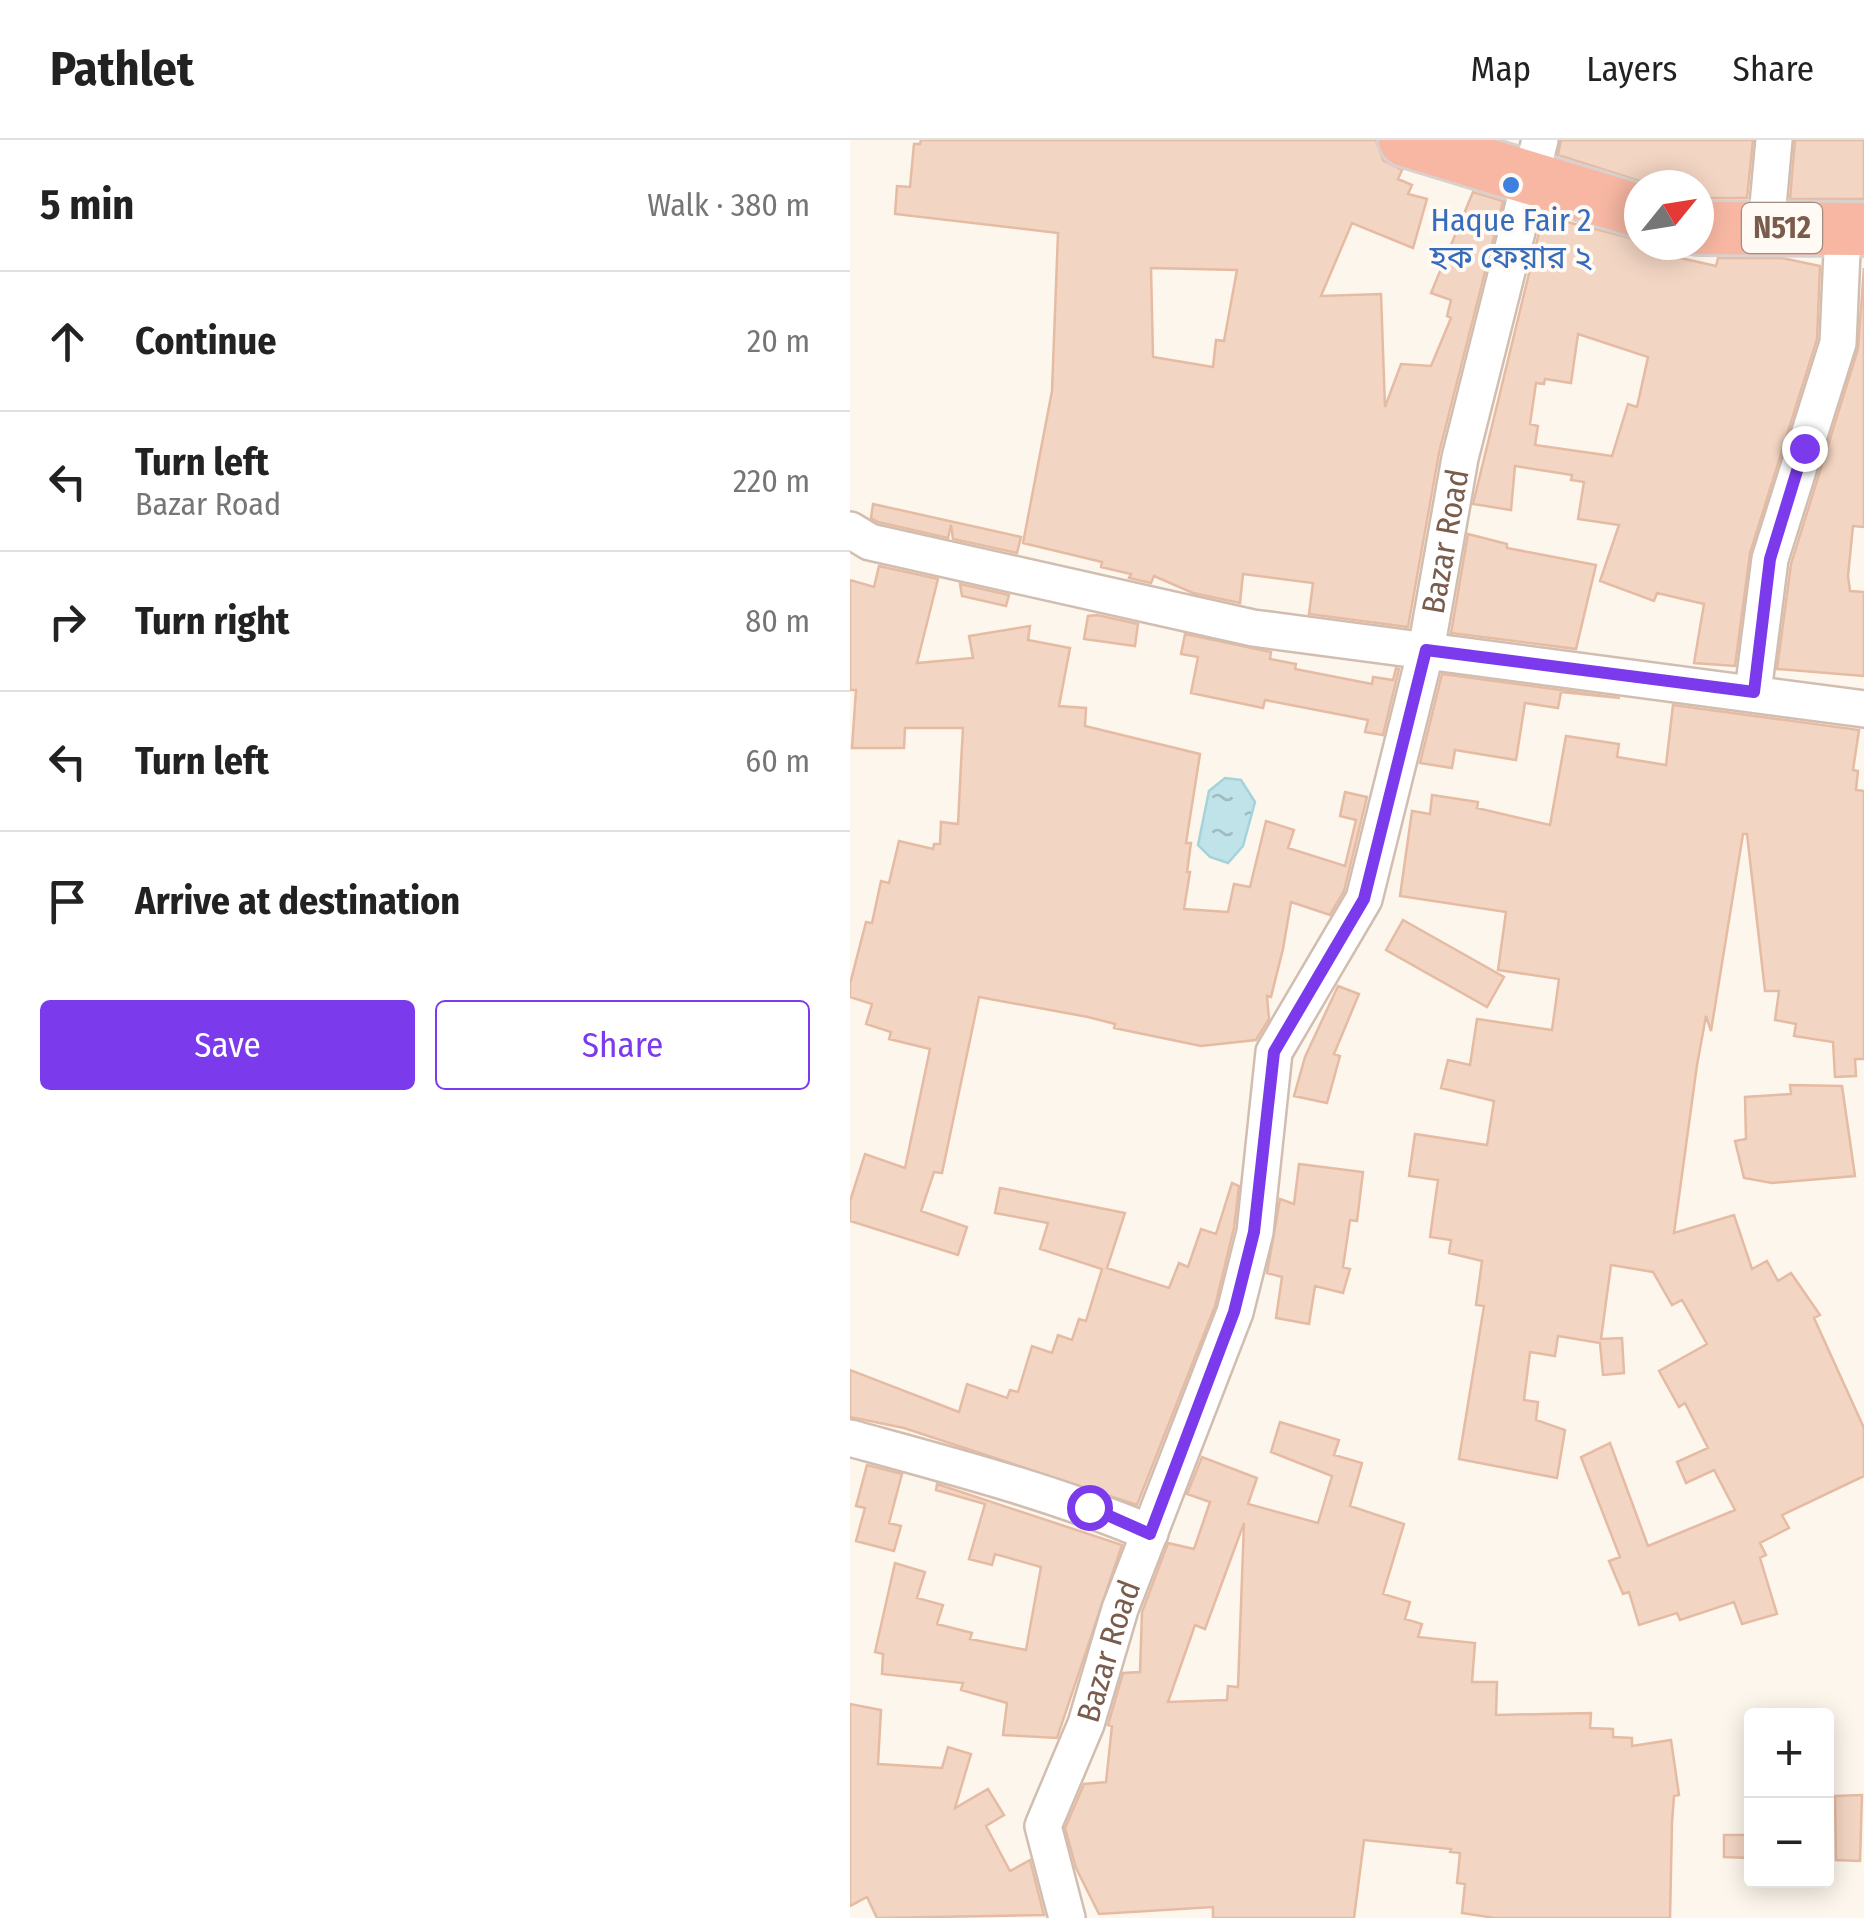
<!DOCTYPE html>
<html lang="en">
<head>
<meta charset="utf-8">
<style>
	body { margin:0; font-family:"Fira Sans Condensed","Noto Sans Bengali",sans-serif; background:#f6f6f6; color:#222 }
	.controls { position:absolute; right:30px; bottom:30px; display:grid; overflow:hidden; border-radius:10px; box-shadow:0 5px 25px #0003 }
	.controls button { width:90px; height:90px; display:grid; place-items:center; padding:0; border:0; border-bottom:2px solid #e0e0e0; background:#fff; color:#222; font:50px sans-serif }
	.compass { position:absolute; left:774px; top:30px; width:90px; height:90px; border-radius:50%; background:#fff; box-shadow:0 5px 25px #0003; rotate:60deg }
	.stop { position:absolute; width:30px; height:30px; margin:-22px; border:8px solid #7c3aed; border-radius:50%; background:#fff }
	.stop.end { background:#7c3aed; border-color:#fff; box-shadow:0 2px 10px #0008 }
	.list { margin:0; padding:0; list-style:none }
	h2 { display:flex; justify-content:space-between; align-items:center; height:130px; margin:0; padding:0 40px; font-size:42px }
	h2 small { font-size:32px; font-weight:400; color:#767676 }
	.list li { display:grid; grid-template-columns:65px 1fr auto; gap:30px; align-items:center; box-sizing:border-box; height:140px; padding:0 40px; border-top:2px solid #e0e0e0 }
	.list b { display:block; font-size:38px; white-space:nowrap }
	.list p { margin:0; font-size:32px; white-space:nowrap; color:#767676 }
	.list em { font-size:32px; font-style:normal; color:#767676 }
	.actions { display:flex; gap:20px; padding:30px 40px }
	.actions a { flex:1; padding:22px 0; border:2px solid #7c3aed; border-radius:10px; text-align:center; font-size:35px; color:#7c3aed }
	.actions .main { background:#7c3aed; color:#fff }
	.icon { flex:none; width:55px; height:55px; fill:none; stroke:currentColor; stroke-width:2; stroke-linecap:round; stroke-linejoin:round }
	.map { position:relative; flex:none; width:1014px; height:1778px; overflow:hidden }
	header { display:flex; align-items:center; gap:60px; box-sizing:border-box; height:140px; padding:0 50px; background:#fff; border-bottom:2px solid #e0e0e0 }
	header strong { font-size:48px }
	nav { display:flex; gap:55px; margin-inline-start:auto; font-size:35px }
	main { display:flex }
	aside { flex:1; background:#fff }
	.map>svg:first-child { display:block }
	.water { fill:url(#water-ripples); stroke:#a5d3da; stroke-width:2.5 }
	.building { fill:#f3d5c3; stroke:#e6bba3; stroke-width:2.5; fill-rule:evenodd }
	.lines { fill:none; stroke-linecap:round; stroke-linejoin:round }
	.minor-casing { stroke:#d1beb0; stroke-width:40 }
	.highway-casing { stroke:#dad1cd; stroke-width:58 }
	.minor { stroke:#fff; stroke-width:35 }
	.highway { stroke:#f7b7a3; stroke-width:52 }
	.route { stroke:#7c3aed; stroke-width:12 }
	.shop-dot { fill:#3f7fe0; stroke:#fffaf3; stroke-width:4 }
	.labels { text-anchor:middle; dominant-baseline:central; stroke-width:8; stroke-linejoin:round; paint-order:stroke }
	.shield { fill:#fffaf3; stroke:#a28b7f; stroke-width:2.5 }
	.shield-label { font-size:30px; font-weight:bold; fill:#7a5c4d }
	.shop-label { font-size:32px; fill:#366cbe; stroke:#fffaf3 }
	.street-label { font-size:32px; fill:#7a5c4d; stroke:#fffaf3 }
</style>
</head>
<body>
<header>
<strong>Pathlet</strong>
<nav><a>Map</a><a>Layers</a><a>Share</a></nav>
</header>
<main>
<aside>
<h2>5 min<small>Walk · 380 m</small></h2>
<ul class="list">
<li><svg class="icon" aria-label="ahead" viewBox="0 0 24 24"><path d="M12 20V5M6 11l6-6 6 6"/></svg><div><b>Continue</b></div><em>20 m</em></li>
<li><svg class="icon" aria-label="left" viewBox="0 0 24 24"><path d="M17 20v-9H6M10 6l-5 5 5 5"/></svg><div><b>Turn left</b><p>Bazar Road</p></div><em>220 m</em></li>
<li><svg class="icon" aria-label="right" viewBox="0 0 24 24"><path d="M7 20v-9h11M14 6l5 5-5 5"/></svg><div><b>Turn right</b></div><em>80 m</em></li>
<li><svg class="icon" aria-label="left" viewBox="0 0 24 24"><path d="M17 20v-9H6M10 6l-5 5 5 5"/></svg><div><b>Turn left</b></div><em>60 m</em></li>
<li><svg class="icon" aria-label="arrive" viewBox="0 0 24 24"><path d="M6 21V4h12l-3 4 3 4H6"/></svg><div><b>Arrive at destination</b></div></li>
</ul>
<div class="actions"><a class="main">Save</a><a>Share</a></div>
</aside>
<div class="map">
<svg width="1014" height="1778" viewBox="0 0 1014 1778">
	<defs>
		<pattern id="water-ripples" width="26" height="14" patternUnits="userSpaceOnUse" patternTransform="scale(2.5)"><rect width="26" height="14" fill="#bfe3e8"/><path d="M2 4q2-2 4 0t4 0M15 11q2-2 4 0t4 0" fill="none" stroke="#a0bbbe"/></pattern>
	</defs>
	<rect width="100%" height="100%" fill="#fdf6ec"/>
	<path class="water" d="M375 638 391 640 405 662 393 706 378 723 360 717 348 705 359 651Z"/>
	<path class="building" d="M71 0H526L533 20 552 30 548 39 562 45 558 54 577 59 563 108 502 83 471 156 531 154 535 267 551 224 581 226 601 178 597 176 601 160 581 153 623 52 653 61 589 313 558 487 459 474 463 443 393 434 390 463 343 453 304 436 301 443 279 438 281 434 251 427 252 422 173 403 202 251 208 93 45 74 47 46 60 47 64 4H70ZM301 128 387 130 374 201 366 200 363 227 303 217Z
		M711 0H903L897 58H849V45H802L708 15Z
		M945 0H1014V59H940Z
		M693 76 789 100V105H801L799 111 866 126 868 118H932L970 126 967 199 900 413 885 526 844 523 854 464 807 453 804 461 750 441 769 385 728 379 734 342 721 340 722 335 665 326 661 370 623 364ZM728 194 798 217 787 267 778 264 762 316 685 305 688 286 680 284 686 243 694 244 695 239 721 243Z
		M1014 128V387L1003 386 998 436 1000 451 1014 452V536L927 529 941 424 1008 209Z
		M23 364 171 397 167 413 103 399 101 385 98 398 28 382 21 378Z
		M618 394 657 404V408L746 425 726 509 601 493Z
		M29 426 88 439 67 523 123 518 119 496 180 486 178 500 220 508 209 566 236 568 235 586 350 614 336 703H341L337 732H340L334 769 378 772 384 744 400 747 416 681 444 690 438 708 495 726 506 680 490 676 495 652 517 657 494 751 480 775 441 762 433 809 421 857 417 856 419 879 406 900 351 906 264 888 265 884 238 877 129 857 92 1033 84 1032 71 1071 117 1087 108 1115 0 1081V1061L15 1014 55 1028 80 909 39 899 41 892 16 884 22 864 0 857V844L16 782 22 783 31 741 39 743 49 701 83 709 84 704H90L91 682 108 684 111 624 113 588H55L54 608H2L6 550H0V440L24 447Z
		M110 444 159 455 156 466 112 456Z
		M247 475 288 484 285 506 234 499 238 476Z
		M335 494 421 512 420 519 446 524 445 529 522 544 523 537 543 540 546 528 549 529 533 595 515 592 518 580 415 560 413 568 341 553 348 517 331 514Z
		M592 534 770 558 711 552 708 568 675 563 666 620 605 610 602 628 570 623Z
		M823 565 1009 590 1003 630 1008 631 1006 650 1014 651V919H1005L1006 936 985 937 983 902 944 896 946 884 925 880 929 851H915L897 694H893L861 891 856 876 847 925 824 1093 884 1075 902 1129 917 1121 928 1141 941 1133 970 1175 964 1178 1014 1288V1336L932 1375 939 1388 910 1403 916 1415 910 1418 927 1474 892 1484 884 1462 830 1480 827 1473 789 1485 779 1452 773 1454 759 1421 770 1417 731 1317 760 1303 798 1406 885 1370 864 1330 836 1343 827 1322 858 1308 835 1263 829 1267 809 1231 857 1204 832 1160 822 1165 803 1132 761 1125 751 1199 772 1198 774 1233 753 1235 750 1203 708 1196 705 1216 680 1212 674 1260 688 1262 686 1280 715 1290 707 1338 609 1319 634 1166 626 1165 632 1121 599 1113 601 1100 580 1097 588 1040 559 1036 565 994 637 1005 644 961 591 948 598 920 620 925 627 879 702 890 709 839 648 830 656 772 550 756 562 671 580 674 582 655 628 662 627 668 700 685 716 596 769 604 767 617 816 625Z
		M553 780 654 837 637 867 536 810Z
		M488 846 509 854 484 914 490 916 477 963 444 956 455 917Z
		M940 945 992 946 1005 1036 922 1043 894 1038 885 1001 896 999 895 957 941 954Z
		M449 1024 513 1032 507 1081 500 1080 493 1127 500 1129 493 1153 465 1146 459 1184 426 1178 432 1137 417 1133 430 1059 444 1064Z
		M382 1043 389 1046 384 1088 365 1166 287 1365 54 1288 0 1277V1230L109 1272 117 1244 157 1258 160 1250 168 1252 182 1206 202 1213 208 1195 222 1200 229 1179 236 1181 252 1129 190 1109 198 1083 145 1073 150 1048 275 1073 257 1128 319 1148 329 1123 338 1127 351 1089 366 1094Z
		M430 1282 489 1300 484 1315 512 1323 500 1366 554 1384 533 1454 560 1462 555 1479 572 1484 568 1497 625 1503 622 1542H647L646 1575 741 1573 740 1588 763 1589V1597L782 1598V1606L821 1600 829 1655 824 1656 822 1683 820 1778H645L612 1773 615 1744 607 1743 610 1713 600 1712 601 1709 514 1700 504 1778H363V1767L249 1774 226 1728 215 1688 234 1644 256 1642 262 1586 258 1585 273 1533 290 1532 292 1472 318 1403 344 1409 360 1362 337 1354 352 1317 407 1338 398 1364 468 1383 482 1336 421 1312ZM394 1383 388 1547 378 1546 377 1560 318 1562 345 1485 355 1489Z
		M17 1325 52 1334 39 1383 51 1386 44 1411 6 1401 15 1368 6 1366Z
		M87 1344 272 1405 207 1598 153 1595 157 1563 111 1550 113 1543 32 1534 33 1514 25 1512 45 1423 75 1432 67 1458 93 1465 87 1484 122 1493 120 1499 176 1510 191 1427 145 1414 142 1425 119 1419 135 1364 86 1350Z
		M0 1564 31 1570 28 1624 92 1628 98 1607 121 1614 105 1668 138 1649 154 1675 136 1686 160 1731 180 1720 194 1775 27 1778 17 1757 0 1766Z
		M1012 1655 1010 1721 986 1720 985 1656Z
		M874 1695H901L900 1718 874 1717Z"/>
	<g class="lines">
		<g class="minor-casing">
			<g id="minor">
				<path d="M916 87 924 0"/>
				<path d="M0 390 20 402 403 488 1014 569"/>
				<path d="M903 552 920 419 988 203 993 89"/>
				<path d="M0 1298C102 1326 203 1352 300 1393"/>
				<path id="s1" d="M217 1778 193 1686 236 1584 270 1469 385 1172 405 1092 424 912 514 759 576 510 610 318 690 0"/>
			</g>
		</g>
		<g class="highway-casing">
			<path id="highway" d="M555 0 789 71
				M849 88 1014 89"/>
		</g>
		<use href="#minor" class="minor"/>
		<use href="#highway" class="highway"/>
	</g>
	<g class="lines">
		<path class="route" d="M239 1367 300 1394 384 1172 404 1092 424 912 514 759 576 510 904 552 920 419 954 308"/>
	</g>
	<circle class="shop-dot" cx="661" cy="45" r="10"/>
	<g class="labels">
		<rect class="shield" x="892" y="63" width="80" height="50" rx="8"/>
		<g class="shield-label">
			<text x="932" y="88">N512</text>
		</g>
		<g class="shop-label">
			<text x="661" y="80">Haque Fair 2<tspan x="661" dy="37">হক ফেয়ার ২</tspan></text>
		</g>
		<g class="street-label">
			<text stroke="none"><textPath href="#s1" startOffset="1452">Bazar Road</textPath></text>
			<text stroke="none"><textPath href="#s1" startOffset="282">Bazar Road</textPath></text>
		</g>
	</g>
</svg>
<div class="controls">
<button>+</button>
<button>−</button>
</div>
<svg class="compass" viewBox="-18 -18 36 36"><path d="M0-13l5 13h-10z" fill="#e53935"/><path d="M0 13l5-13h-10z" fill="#767676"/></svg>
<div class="stop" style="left:239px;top:1367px"></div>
<div class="stop end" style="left:954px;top:308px"></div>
</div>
</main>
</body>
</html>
